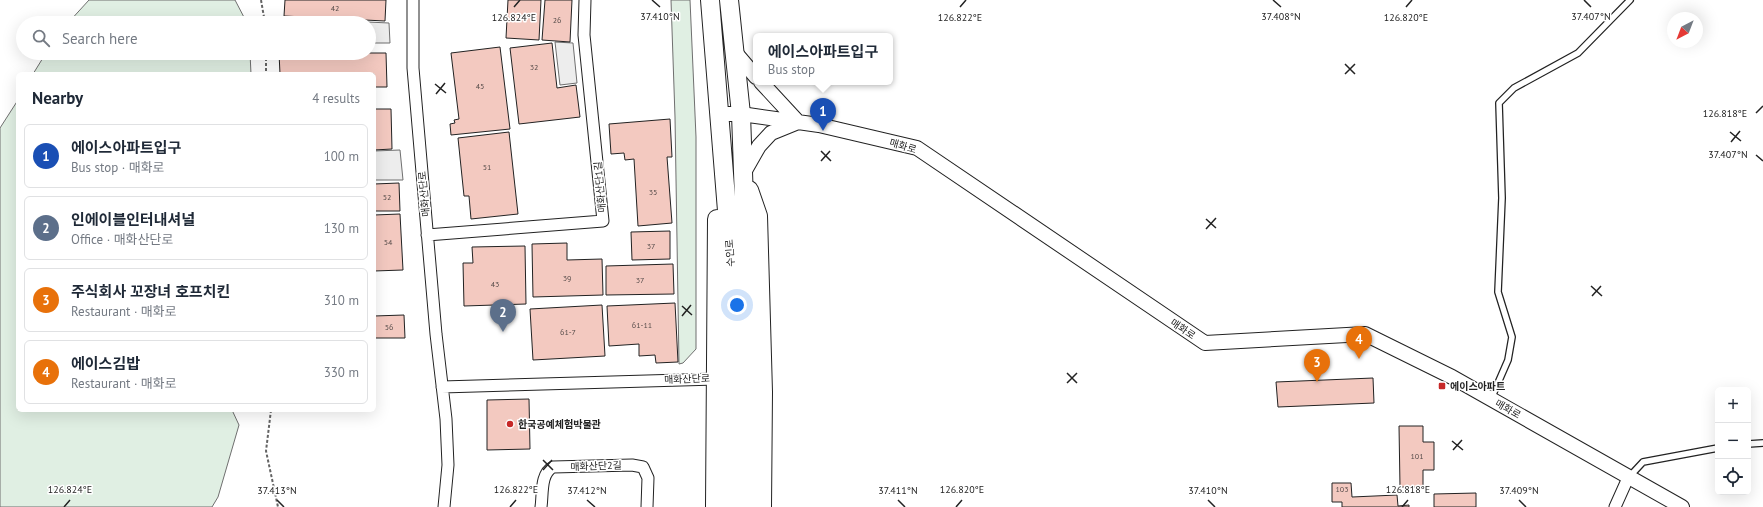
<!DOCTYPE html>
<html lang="en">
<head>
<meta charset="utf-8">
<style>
	body { margin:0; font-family:"PT Sans","Noto Sans KR",sans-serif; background:#f6f6f7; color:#1f2937 }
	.controls { position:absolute; right:12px; bottom:12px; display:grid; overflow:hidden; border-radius:6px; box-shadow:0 4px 16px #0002 }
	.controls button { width:36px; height:36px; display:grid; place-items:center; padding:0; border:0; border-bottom:1px solid #e0e1e3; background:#fff; color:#1f2937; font:20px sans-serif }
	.compass { position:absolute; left:1667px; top:12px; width:36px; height:36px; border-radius:50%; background:#fff; box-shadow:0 4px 16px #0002; rotate:222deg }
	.you { position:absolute; left:737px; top:305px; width:14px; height:14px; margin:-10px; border:3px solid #fff; border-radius:50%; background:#1a73e8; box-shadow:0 0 0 6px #1a73e833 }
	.badge { display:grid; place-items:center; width:26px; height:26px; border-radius:50%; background:#c62828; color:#fff; font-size:13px; font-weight:700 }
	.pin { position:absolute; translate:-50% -33px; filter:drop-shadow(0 1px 2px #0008) }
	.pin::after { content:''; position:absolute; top:21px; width:14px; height:12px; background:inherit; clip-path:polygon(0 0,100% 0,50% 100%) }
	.popup { position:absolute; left:753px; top:33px; width:140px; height:52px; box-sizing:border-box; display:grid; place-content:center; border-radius:6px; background:#fff; filter:drop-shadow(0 1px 3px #0005); font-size:13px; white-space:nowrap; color:#747a83 }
	.popup b { font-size:15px; color:#1f2937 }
	.popup::after { content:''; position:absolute; left:50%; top:100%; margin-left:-8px; border:8px solid transparent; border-top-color:#fff }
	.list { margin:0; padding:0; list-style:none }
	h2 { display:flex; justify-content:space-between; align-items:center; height:52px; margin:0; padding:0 16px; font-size:17px }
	h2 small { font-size:13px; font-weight:400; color:#747a83 }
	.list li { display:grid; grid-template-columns:26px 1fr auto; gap:12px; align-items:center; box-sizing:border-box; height:64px; margin:0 8px 8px; padding:0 8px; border:1px solid #e0e1e3; border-radius:6px }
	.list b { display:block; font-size:15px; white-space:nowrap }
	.list p { margin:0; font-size:13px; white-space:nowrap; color:#747a83 }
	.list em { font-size:13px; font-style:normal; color:#747a83 }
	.icon { flex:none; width:22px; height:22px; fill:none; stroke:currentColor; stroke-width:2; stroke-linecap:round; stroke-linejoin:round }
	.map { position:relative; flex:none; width:1763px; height:507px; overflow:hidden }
	.search { position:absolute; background:#fff; box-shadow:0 4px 16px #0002; left:16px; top:16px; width:360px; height:44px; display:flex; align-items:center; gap:10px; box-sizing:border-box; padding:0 14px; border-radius:22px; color:#747a83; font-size:15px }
	.panel { position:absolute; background:#fff; box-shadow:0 4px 16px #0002; left:16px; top:72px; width:360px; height:340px; border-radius:6px }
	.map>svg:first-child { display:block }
	.green { fill:#e0efe3; stroke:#6f6f6f }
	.parking { fill:#ededed; stroke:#6f6f6f }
	.building { fill:#f3c9c0; stroke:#222 }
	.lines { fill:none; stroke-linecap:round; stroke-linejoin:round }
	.service-casing { stroke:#222; stroke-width:8 }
	.minor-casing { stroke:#222; stroke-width:13 }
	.tertiary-casing { stroke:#222; stroke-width:16 }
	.primary-casing { stroke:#222; stroke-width:20 }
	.path { stroke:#646464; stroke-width:2; stroke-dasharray:3 2; stroke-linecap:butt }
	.service { stroke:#fff; stroke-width:5.5 }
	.minor { stroke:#fff; stroke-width:11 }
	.tertiary { stroke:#fff; stroke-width:14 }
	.primary { stroke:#fff; stroke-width:18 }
	.ticks { fill:none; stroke:#222; stroke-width:1.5 }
	.poi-dot { fill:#c62828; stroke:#fff; stroke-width:1.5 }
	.labels { text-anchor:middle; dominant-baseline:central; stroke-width:3; stroke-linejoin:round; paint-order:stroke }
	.number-label { font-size:8px; fill:#564c4a }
	.street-label { font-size:10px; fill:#222; stroke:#fff }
	.poi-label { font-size:10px; font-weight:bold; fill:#222; stroke:#fff; text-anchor:start }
	.ticks-label { font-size:10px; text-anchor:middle; fill:#222; stroke:#fff; stroke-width:3; stroke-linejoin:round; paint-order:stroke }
</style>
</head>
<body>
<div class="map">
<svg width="1763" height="507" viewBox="0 0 1763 507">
	<rect width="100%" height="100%" fill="#fff"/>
	<path class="green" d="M89 0H235L247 23H68Z
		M671 0H690L696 137V349L683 363 679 364 675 117Z
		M46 53H250L251 74H33Z
		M18 100V410H232L239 425 218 497 212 507H0V128Z"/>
	<path class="parking" d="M324 20 389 23 390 43H369V23H324Z
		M555 42 573 43 577 83 560 85Z
		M400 150 403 180H374V151Z"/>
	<path class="building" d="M285 0H386L385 21 284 16Z
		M508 0H541L539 40 506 38Z
		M545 0H572L570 42 542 40Z
		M321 21V23H278V22Z
		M552 43 557 88 576 85 580 117 519 124 510 48Z
		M500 47 510 129 451 135 450 124 455 123 454 120 459 119 451 53Z
		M279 53H309V55H319V53H386L387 87H374V74H280Z
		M374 109H391L392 149 374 150Z
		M670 119 672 157H667L672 223 638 226 634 159 625 160 624 153 611 154 609 124Z
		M509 132 518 214 471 219 469 196H464L458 138Z
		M399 183 400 211H374V184Z
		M400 214 403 270 374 271V215Z
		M670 231V259L632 260 631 232Z
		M567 243V260L602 259 603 295 533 297 532 244Z
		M525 246 526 304 464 306 463 263H473L472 247Z
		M673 264 674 294 606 295V266Z
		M675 303 678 362 656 363 655 355 639 356V344L609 346 607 306Z
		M602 305 605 356 533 360 530 309Z
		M404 315 405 338H374V316Z
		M1373 378 1374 403 1278 407 1276 382Z
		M529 399 530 449 487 450V400Z
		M1399 426H1423V442H1434V470H1423V487H1400Z
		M1332 483H1351L1352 497 1397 495 1398 506 1409 505V507H1342V502H1332Z
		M1476 493V507H1434V494Z"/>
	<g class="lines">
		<g class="service-casing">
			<path id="service" d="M1491 399 1508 360 1512 337 1498 292 1502 198 1499 103 1514 88 1578 53 1630 0
				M1748 444 1763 443
				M1630 476 1643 462 1718 448"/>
		</g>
		<g class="minor-casing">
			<path id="minor" d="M413 0V68L436 334 446 419 448 465 444 507
				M427 235 603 221 584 35 585 0
				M442 387 716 379
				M541 507C543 494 540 474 553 467L632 465 643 467 648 478 647 507
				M1615 507 1628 478"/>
		</g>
		<g class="tertiary-casing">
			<path id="tertiary" d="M734 51 756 77
				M761 82 798 122
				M718 114H741L819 125 917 148 1205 343 1365 334 1452 377 1682 507
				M743 174 759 146 771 133 798 122"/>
		</g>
		<g class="primary-casing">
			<path id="primary" d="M710 0 730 248 733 316 731 507
				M729 0 741 114 749 344 748 490 746 507
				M749 190 758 216 763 392 762 507
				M715 507 717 219"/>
		</g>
		<path class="path" d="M261 0 265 23
			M266 53V74
			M271 410 266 451 278 507"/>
		<use href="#service" class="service"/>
		<use href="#minor" class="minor"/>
		<use href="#tertiary" class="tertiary"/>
		<use href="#primary" class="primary"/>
	</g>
	<path class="ticks" d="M652 0 660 7M1273 0 1281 7M1584 0 1591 7M514 7 520 0M960 7 966 0M1406 7 1412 0M1345 64 1355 74M1345 74 1355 64M435 84 446 93M436 94 445 83M1756 113 1763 106M1730 132 1741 141M1731 142 1740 131M821 151 831 161M1756 155 1763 161M821 161 830 151M1206 219 1216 228M1206 229 1216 218M1591 286 1602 296M1592 296 1601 286M682 306 692 315M682 316 691 305M1067 373 1077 383M1067 383 1077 373M1452 441 1463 450M1453 450 1462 440M543 460 553 470M543 470 552 460M277 500 284 507M587 500 595 507M898 500 905 507M1208 500 1215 507M1519 500 1526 507M64 507 70 500M510 507 516 500M956 507 962 500M1402 507 1408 500"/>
	<g class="poi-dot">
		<rect x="1438" y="382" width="8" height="8" rx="2"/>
		<circle cx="510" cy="424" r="4"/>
	</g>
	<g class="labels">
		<g class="number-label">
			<text x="335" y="8">42</text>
			<text x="557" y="20">26</text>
			<text x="534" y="67">32</text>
			<text x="480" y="86">45</text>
			<text x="487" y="167">51</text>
			<text x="653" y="192">35</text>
			<text x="387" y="197">52</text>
			<text x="388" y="242">54</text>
			<text x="651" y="246">37</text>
			<text x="567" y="278">39</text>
			<text x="640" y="280">37</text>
			<text x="495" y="284">43</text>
			<text x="642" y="325">61-11</text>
			<text x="389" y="327">56</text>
			<text x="568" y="332">61-7</text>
			<text x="1417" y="456">101</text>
			<text x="1342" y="489">103</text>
		</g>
		<g class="street-label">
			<text transform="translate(903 146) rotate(16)">매화로</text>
			<text transform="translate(600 187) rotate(-95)">매화산단1길</text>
			<text transform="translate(424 194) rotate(-95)">매화산단로</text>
			<text transform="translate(730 253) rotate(-94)">수인로</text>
			<text transform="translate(1183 329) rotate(34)">매화로</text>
			<text transform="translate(687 379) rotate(-2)">매화산단로</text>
			<text transform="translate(1508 409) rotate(30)">매화로</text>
			<text transform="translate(596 466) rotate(-2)">매화산단2길</text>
		</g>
		<g class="poi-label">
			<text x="1450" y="386">에이스아파트</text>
			<text x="518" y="424">한국공예체험박물관</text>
		</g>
	</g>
	<g class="ticks-label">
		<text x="1281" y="20">37.408°N</text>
		<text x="1591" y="20">37.407°N</text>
		<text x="660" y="20">37.410°N</text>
		<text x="514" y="21">126.824°E</text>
		<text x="960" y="21">126.822°E</text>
		<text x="1406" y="21">126.820°E</text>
		<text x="1725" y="117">126.818°E</text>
		<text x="1728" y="158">37.407°N</text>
		<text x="70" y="493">126.824°E</text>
		<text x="516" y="493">126.822°E</text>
		<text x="962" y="493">126.820°E</text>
		<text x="1408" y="493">126.818°E</text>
		<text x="277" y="494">37.413°N</text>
		<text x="587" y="494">37.412°N</text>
		<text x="898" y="494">37.411°N</text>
		<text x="1208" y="494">37.410°N</text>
		<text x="1519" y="494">37.409°N</text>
	</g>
</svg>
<div class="controls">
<button>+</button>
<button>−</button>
<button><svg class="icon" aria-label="locate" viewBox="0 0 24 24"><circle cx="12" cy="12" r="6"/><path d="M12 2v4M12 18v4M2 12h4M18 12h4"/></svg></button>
</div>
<svg class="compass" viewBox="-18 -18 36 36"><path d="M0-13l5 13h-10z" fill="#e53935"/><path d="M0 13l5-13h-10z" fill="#747a83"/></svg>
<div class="you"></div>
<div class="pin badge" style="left:823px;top:131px;background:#1a4fb4">1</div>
<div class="popup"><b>에이스아파트입구</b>Bus stop</div>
<div class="pin badge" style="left:503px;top:332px;background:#5c6f8a">2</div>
<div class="pin badge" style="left:1317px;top:382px;background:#e8710a">3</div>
<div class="pin badge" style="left:1359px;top:359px;background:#e8710a">4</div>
<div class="search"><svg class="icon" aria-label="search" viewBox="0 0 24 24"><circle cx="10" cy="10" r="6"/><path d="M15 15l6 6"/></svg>Search here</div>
<section class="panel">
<h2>Nearby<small>4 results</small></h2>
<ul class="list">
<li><span class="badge" style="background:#1a4fb4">1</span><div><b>에이스아파트입구</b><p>Bus stop · 매화로</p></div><em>100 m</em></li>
<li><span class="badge" style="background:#5c6f8a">2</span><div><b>인에이블인터내셔널</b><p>Office · 매화산단로</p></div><em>130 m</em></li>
<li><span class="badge" style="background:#e8710a">3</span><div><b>주식회사 꼬장녀 호프치킨</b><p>Restaurant · 매화로</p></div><em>310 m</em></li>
<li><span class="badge" style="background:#e8710a">4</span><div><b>에이스김밥</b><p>Restaurant · 매화로</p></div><em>330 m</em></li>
</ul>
</section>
</div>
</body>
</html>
